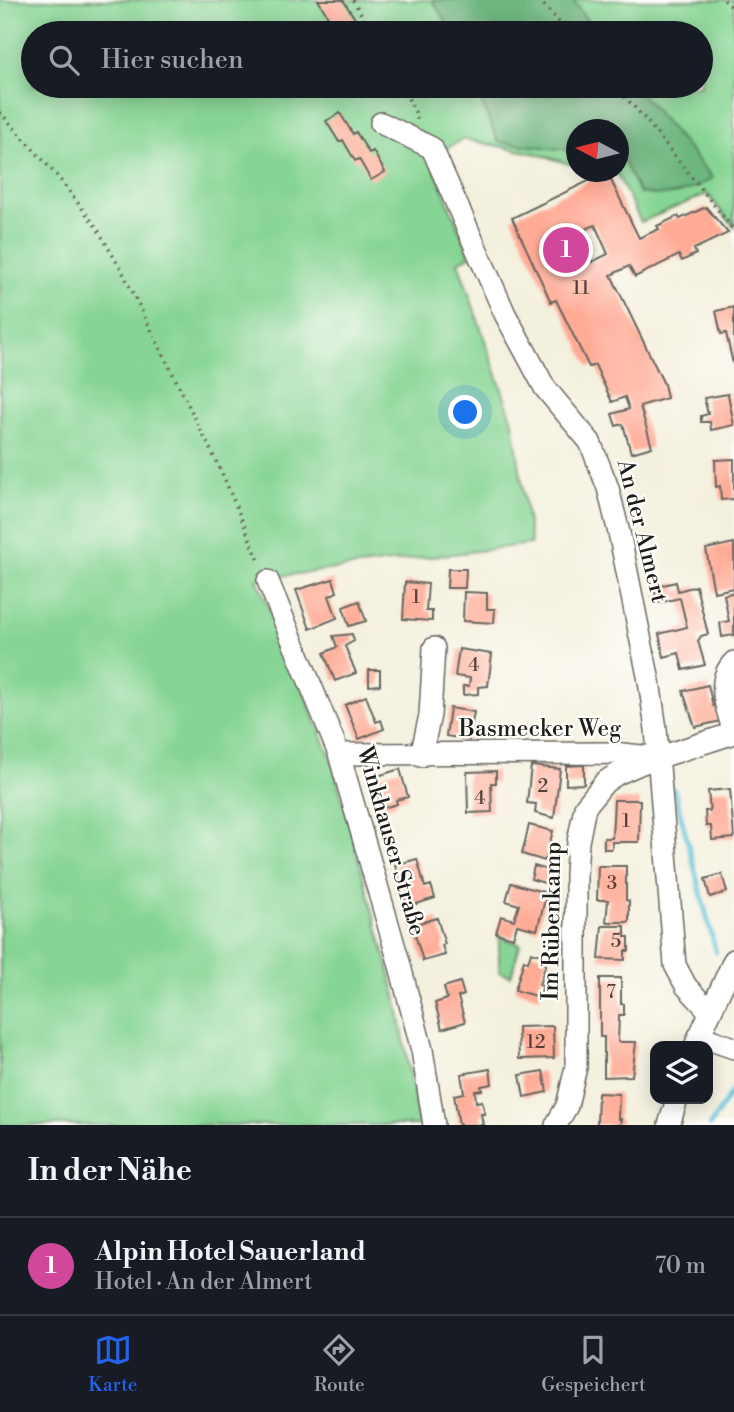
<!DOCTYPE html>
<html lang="de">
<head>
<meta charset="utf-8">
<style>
	body { margin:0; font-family:"Libre Bodoni",serif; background:#242831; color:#f1f3f6 }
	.controls { position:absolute; right:21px; bottom:21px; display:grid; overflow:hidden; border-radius:14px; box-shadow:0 4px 18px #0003 }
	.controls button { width:63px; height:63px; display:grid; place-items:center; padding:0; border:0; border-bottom:2px solid #363941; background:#171b24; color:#f1f3f6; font:35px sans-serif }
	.compass { position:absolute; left:566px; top:119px; width:63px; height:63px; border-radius:50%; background:#171b24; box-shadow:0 4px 18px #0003; rotate:277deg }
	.you { position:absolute; left:466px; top:413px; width:24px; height:24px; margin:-18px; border:5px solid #fff; border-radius:50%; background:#1a73e8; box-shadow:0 0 0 10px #1a73e833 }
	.badge { display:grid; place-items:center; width:46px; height:46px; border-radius:50%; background:#2563eb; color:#fff; font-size:23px; font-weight:700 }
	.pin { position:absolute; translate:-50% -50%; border:4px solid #fff; box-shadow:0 2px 7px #0006 }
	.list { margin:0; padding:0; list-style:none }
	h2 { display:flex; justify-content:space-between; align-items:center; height:91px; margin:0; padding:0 28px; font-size:30px }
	h2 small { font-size:23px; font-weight:400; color:#9ea1a6 }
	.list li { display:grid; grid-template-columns:46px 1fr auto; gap:21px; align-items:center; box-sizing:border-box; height:98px; padding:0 28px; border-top:2px solid #363941 }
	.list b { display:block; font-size:26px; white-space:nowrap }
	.list p { margin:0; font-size:23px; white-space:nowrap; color:#9ea1a6 }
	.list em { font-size:23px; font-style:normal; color:#9ea1a6 }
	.icon { flex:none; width:38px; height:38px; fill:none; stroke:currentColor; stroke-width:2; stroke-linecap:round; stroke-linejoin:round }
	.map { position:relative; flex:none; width:734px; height:1125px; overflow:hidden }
	.search { position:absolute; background:#171b24; box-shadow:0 4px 18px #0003; left:21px; right:21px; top:21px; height:77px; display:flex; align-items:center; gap:18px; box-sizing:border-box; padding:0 24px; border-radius:38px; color:#9ea1a6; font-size:26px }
	.sheet { height:189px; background:#171b24 }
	nav { display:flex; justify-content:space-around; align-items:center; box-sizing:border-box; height:98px; border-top:2px solid #363941; background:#171b24; font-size:19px; color:#9ea1a6 }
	nav a { display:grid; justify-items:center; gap:4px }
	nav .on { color:#2563eb }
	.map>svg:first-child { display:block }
	.green { fill:#87d594; stroke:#527858; stroke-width:2; fill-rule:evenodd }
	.forest { fill:#6db67e; stroke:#44694d; stroke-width:2 }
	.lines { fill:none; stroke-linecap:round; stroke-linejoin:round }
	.stream { stroke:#57bed5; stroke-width:5 }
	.building { fill:#ffab96; fill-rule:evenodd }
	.minor-casing { stroke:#686660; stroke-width:24 }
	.path { stroke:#686660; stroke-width:3.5; stroke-dasharray:2 5; stroke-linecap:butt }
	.minor { stroke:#fff; stroke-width:21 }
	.labels { text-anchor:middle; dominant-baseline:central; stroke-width:5; stroke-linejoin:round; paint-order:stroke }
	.number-label { font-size:19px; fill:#55403a }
	.street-label { font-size:23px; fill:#1c1c1c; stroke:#fdfcf7 }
</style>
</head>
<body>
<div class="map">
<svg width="734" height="1125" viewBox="0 0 734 1125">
	<rect width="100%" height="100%" fill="#fdfcf7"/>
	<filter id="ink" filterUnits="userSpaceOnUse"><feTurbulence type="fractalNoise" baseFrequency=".0143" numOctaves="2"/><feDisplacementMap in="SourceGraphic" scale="14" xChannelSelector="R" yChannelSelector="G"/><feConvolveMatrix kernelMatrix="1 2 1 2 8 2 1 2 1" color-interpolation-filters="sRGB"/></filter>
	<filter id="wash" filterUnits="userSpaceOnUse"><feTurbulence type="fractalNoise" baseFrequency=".00686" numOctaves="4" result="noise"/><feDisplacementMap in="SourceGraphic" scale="28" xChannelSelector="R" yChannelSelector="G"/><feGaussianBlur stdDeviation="1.57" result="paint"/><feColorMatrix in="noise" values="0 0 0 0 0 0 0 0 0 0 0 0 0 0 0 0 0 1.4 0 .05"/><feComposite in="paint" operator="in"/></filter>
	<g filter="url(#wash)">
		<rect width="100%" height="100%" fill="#f4f0de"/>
		<path class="green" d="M0 0H734V227L707 194 641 222 616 172H618V130H576V166L537 154 463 139 430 158 470 256 458 262 513 422 531 544 257 579 331 758 396 996 419 1125H0ZM33 33H701V86H33Z
			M499 937 520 944 511 976 499 972Z"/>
		<path class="forest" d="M432 0H573L595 33H453Z
			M475 86H635L713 178C686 194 670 198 639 193L624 162 619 157 618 130H576V151L498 142Z"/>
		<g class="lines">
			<path class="stream" d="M674 789 716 952
				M710 1125 734 1088"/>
		</g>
		<g id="blocks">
			<path class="building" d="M318 0H343L364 33H338Z
				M340 113 353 134 356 132 369 153 373 151 385 172 371 180 359 159 355 161 343 140 339 142 326 121Z
				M607 172 639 238 659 229 657 226 678 216 680 219 706 207 728 233 694 249 696 254 682 261 679 255 635 277 629 266 611 275 664 384 667 398 640 406 652 447 631 453 623 424 616 426 612 414 629 409 625 397 612 402 595 365 589 367 556 300 551 302 512 218ZM595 225 608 254 592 262 579 232Z
				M734 307V364H733L726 333 721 334 716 311Z
				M728 394 734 425 711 430 710 422H701V416L708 414 704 398Z
				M734 459V499L721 500 720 486 716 487 715 460Z
				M734 543V588L714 592 706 549Z
				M448 569H466L465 588H447Z
				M333 579 337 592 329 596 337 618 310 629 296 590Z
				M405 582 428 584 426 611H432V621L403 619Z
				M676 582 678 591 696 586 708 634 701 636 698 641 705 665 683 670 679 653 664 657 659 634 687 627 680 598 657 603 654 587Z
				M464 592 487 593V609H495L494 623 463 621Z
				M734 592V635L722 637 720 623 729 621 724 595Z
				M359 601 366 621 349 626 343 607Z
				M352 634 354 641 345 646 356 673 335 681 324 653 337 647 333 636Z
				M459 649 492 654 488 686 478 687V694L463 695V686H469L470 678 455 676Z
				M369 670H380V685L369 686Z
				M708 685 713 706 717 705 721 721 695 727 683 691Z
				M366 696 376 722 381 720 384 729 359 739 345 705Z
				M450 708 474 712 469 740 446 736Z
				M584 765V784L566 785V766Z
				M531 766 560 769 554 818 535 813 536 804 527 803Z
				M400 769 408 797 396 800 397 804 383 808 380 796 376 797 371 778Z
				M496 771V783H491L492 812 468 813 467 772Z
				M730 789 734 838 712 840 711 826H706L705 811H710L708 791Z
				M614 800H640L639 842H612V849H604V838H612Z
				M529 825 553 831 545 861 522 854Z
				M417 859 425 887 431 885 435 898 407 907 395 865Z
				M534 866 551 871 548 884 531 879Z
				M598 866H626V900L629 901V922H606L608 900H597Z
				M722 874 727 892 710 897 705 879Z
				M511 883 547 893 537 930 517 925 513 938 496 933 501 916 514 920 519 905 506 901Z
				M437 918 445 944 442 945 445 955 423 961 412 925Z
				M602 926H625V937H629V951H625V960L599 959Z
				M531 952 548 957 539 985 543 986 539 997 515 990 524 960 528 962Z
				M600 978H621V1004H624V1015H619L618 1042H636L632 1076 604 1077V1037H600Z
				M460 982 464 995 458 997 465 1022 442 1029 435 1003 447 999 444 987Z
				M553 1026 554 1058 519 1059 518 1027Z
				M490 1069 492 1084 481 1086 482 1090 475 1091 476 1102 482 1101 485 1114H481L483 1125H459L454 1095 464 1093 461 1074Z
				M543 1071 547 1092 524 1097 520 1075Z
				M598 1093 619 1094 618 1119H621L620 1125H597Z"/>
		</g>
	</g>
	<g filter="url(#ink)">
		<use href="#blocks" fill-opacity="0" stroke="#686660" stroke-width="2"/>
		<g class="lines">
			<g class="minor-casing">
				<path id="minor" d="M381 123 432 148 505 314 545 388 590 442 608 488 620 537 649 681 656 729 675 965 686 986 709 1011
					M268 581 339 754 399 962 422 1050 434 1125
					M734 733C728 711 714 681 734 662
					M339 754 613 753 651 757
					M421 756 430 715 434 648
					M699 1036 734 1048
					M695 1046 734 960
					M556 1125 567 1106 576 1067V874L578 842 585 807 605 782 617 774 642 763 734 733
					M669 1125 677 1099"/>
			</g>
			<path class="path" d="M353 0 372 33
				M539 0 569 33
				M724 0 734 9
				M402 86 416 114 417 120
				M615 86 646 120 734 230
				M0 112 58 177 97 228 123 273 222 473 260 563"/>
			<use href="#minor" class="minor"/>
		</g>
	</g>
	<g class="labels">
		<g class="number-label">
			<text x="581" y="288">11</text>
			<text x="416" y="597">1</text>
			<text x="474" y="665">4</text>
			<text x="543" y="786">2</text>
			<text x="480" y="798">4</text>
			<text x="626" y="821">1</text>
			<text x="612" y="883">3</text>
			<text x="616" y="941">5</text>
			<text x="611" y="992">7</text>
			<text x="536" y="1042">12</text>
		</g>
		<g class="street-label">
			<text transform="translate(642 531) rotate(76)">An der Almert</text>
			<text x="540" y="729">Basmecker Weg</text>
			<text transform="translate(391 841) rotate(74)">Winkhauser Straße</text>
			<text transform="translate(552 921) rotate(-89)">Im Rübenkamp</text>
		</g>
	</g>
</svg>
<div class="controls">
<button><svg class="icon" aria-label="layers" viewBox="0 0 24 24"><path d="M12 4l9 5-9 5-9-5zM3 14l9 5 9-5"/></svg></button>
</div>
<svg class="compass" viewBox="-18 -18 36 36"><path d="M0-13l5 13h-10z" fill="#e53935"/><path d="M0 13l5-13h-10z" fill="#9ea1a6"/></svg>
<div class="you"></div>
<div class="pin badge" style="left:566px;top:250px;background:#d1479c">1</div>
<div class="search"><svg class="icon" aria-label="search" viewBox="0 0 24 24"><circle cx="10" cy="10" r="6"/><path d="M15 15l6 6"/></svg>Hier suchen</div>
</div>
<section class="sheet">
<h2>In der Nähe<small></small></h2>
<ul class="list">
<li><span class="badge" style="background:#d1479c">1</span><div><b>Alpin Hotel Sauerland</b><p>Hotel · An der Almert</p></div><em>70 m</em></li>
</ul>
</section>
<nav>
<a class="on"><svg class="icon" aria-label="map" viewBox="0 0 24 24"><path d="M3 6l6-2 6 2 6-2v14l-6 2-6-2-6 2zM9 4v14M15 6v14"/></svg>Karte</a>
<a><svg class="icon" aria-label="directions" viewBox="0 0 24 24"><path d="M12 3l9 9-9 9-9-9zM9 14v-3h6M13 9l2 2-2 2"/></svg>Route</a>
<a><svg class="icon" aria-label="saved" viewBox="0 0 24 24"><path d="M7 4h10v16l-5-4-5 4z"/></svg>Gespeichert</a>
</nav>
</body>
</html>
